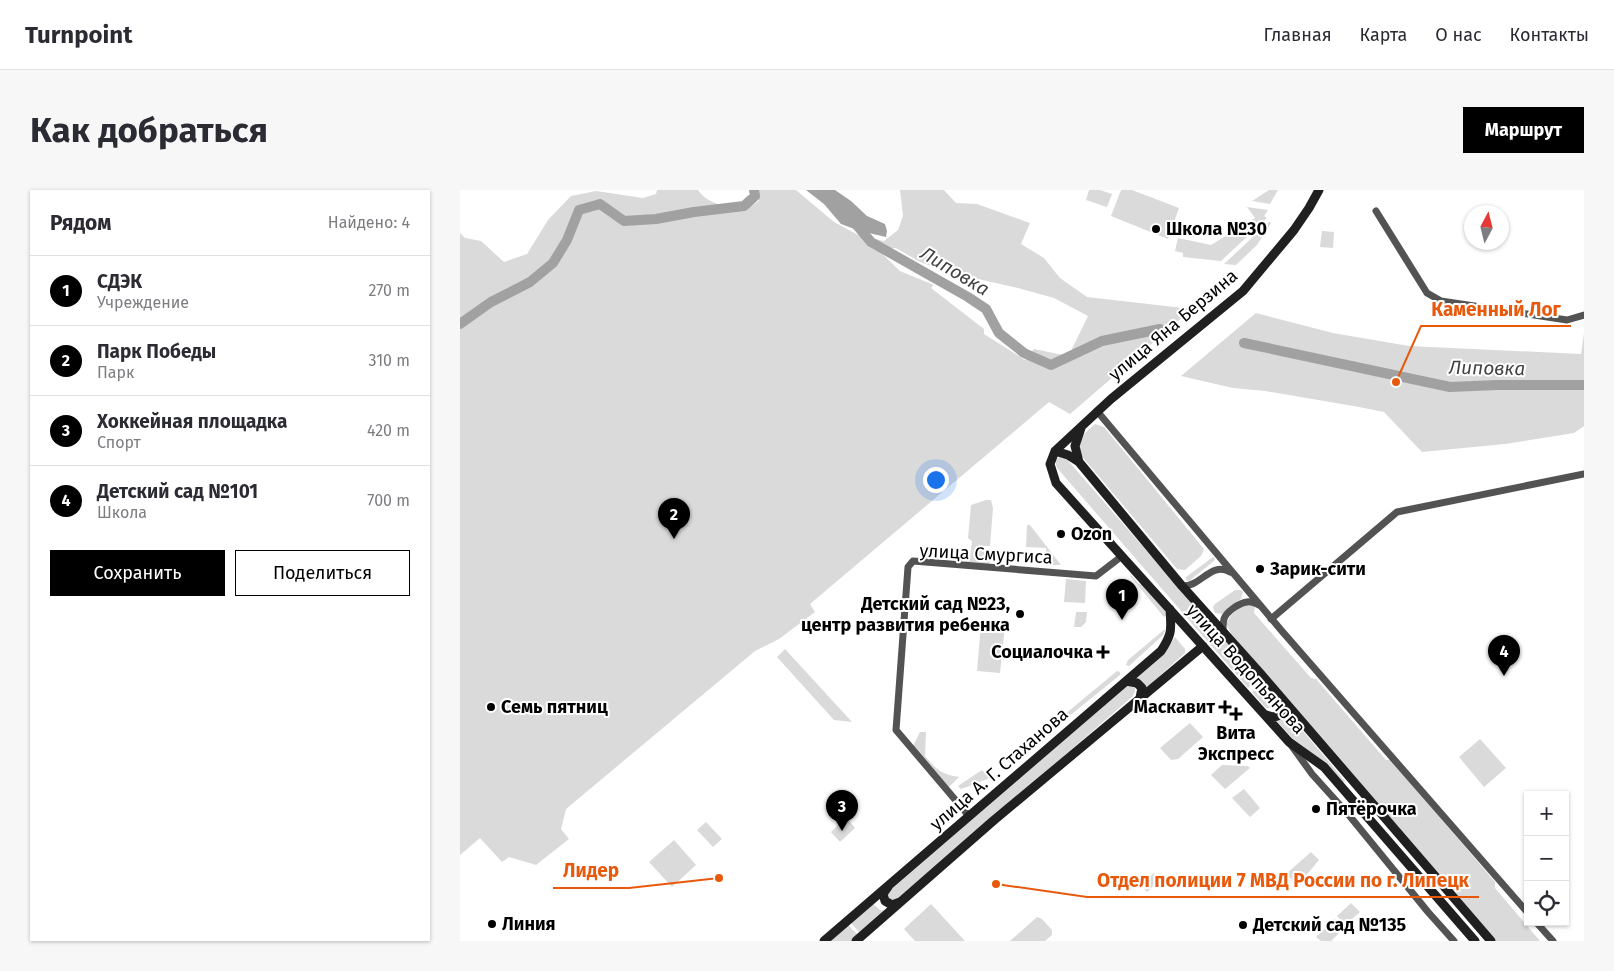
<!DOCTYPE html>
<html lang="ru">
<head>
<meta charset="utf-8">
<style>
	body { margin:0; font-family:"Fira Sans",sans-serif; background:#f7f7f7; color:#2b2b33 }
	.controls { position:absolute; right:15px; bottom:15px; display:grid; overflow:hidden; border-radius:0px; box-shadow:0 1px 4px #0004 }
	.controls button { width:45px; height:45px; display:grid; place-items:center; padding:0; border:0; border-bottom:1px solid #e1e1e2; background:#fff; color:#2b2b33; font:25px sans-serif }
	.compass { position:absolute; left:1004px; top:15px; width:45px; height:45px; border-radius:50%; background:#fff; box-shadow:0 1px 4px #0004; rotate:7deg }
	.you { position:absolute; left:475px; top:289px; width:18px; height:18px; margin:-12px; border:4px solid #fff; border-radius:50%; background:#1a73e8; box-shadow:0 0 0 8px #1a73e833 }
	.badge { display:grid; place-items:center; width:32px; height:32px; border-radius:50%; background:#000; color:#fff; font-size:16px; font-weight:700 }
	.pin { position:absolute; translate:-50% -41px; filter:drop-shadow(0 1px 2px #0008) }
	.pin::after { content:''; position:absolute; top:26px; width:18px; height:15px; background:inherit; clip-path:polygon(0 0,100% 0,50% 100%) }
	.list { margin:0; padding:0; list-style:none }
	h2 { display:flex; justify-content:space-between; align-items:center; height:65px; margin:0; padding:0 20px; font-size:21px }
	h2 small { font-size:16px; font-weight:400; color:#7c7c81 }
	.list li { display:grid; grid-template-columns:32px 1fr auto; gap:15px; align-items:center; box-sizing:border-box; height:70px; padding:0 20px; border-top:1px solid #e1e1e2 }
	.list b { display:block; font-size:19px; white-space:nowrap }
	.list p { margin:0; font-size:16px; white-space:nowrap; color:#7c7c81 }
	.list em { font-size:16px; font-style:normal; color:#7c7c81 }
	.actions { display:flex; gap:10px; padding:15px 20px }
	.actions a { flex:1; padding:11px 0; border:1px solid #000; border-radius:0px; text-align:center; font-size:18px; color:#000 }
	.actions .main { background:#000; color:#fff }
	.icon { flex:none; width:28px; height:28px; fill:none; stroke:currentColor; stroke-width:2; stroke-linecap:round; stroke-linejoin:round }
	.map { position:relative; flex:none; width:1124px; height:751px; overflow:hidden; border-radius:0px }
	header { display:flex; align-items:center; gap:30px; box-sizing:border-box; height:70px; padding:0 25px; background:#fff; border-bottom:1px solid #e1e1e2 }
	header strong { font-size:24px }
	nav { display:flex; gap:28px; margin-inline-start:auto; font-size:18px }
	.intro { display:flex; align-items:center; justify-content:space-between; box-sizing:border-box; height:120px; padding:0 30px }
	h1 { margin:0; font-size:35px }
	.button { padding:12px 22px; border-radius:0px; background:#000; color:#fff; font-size:18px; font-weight:700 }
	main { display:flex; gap:30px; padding:0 30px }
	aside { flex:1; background:#fff; border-radius:0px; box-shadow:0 1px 4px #0004 }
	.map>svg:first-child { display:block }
	.green { fill:#dadada; fill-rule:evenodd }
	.water { fill:#a1a1a1 }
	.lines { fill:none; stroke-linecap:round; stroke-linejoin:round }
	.river { stroke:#a1a1a1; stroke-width:10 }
	.street { stroke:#535353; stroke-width:7 }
	.secondary { stroke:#202020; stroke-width:9 }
	.poi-dot { fill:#000; stroke:#fff; stroke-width:2 }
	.labels { text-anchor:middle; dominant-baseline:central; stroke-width:4; stroke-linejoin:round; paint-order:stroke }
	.poi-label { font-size:18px; font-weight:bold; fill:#000; stroke:#fff; text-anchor:start }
	.street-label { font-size:18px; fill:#000; stroke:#fff }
	.water-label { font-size:19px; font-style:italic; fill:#424242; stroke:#fff }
	.leader { fill:none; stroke:#e8590c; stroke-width:2 }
	.callout-dot { fill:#e8590c; stroke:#fff; stroke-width:2 }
	.callout-label { font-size:19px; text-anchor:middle; font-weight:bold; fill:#e8590c; stroke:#fff; stroke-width:4; stroke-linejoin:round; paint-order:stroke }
</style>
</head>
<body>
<header>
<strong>Turnpoint</strong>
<nav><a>Главная</a><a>Карта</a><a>О нас</a><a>Контакты</a></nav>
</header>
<div class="intro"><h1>Как добраться</h1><a class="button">Маршрут</a></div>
<main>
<aside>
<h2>Рядом<small>Найдено: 4</small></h2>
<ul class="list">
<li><span class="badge">1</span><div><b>СДЭК</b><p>Учреждение</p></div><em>270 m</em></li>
<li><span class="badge">2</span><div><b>Парк Победы</b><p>Парк</p></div><em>310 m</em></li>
<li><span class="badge">3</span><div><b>Хоккейная площадка</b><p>Спорт</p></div><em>420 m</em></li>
<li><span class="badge">4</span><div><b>Детский сад №101</b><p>Школа</p></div><em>700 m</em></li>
</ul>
<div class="actions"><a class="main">Сохранить</a><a>Поделиться</a></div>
</aside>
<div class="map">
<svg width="1124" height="751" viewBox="0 0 1124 751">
	<rect width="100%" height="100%" fill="#fff"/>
	<path class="green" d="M197 0H238C247 14 268 17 283 21L299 11V0H336L374 32 400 46 424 51 438 40 443 26 440 0H484L496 13 517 14 570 33 561 54 584 68 600 88 627 107 732 119 610 224 589 212 350 414 355 422 319 449 295 461 106 619 101 639 109 649 76 675 49 667 42 672 20 648 0 665V43L5 48 21 51 44 72 67 64 88 30 111 6 136 1 183 8 196 4ZM436 58 460 72 491 83 558 98 594 108 628 126 611 161 603 165 574 159 565 170 524 144V139L471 98 474 95 440 81 417 59Z
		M629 0H640L652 4 647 17 626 10Z
		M661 0H672L719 18 708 49 651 26Z
		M809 0H818L810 14 792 11Z
		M787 17 808 20 804 26 807 28 761 71 723 67V63L715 61 718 48 751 55 795 28Z
		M809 32 811 33 797 55 776 75 764 74Z
		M862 41 874 42 873 58 860 57Z
		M796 123 873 143 949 156 1121 164 1124 143V236L1114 243 1045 254 962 262 924 222 899 217 805 201 773 198 721 186Z
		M635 234 644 237 744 359 741 366 725 380 717 379 619 263C618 247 624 244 635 234Z
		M600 266H604L798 489 788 498 597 278 595 271Z
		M526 310H531L533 318 530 356H524V368L530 372 529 374 505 373 506 370 510 368 512 351 508 348 511 315Z
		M567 335H570L601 375H586V358L566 357Z
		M753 367 755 369 754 371 729 391 726 390V387Z
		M671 385 679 394 683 395 704 420 707 425 704 427 670 386Z
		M606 389 626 391 625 413 604 412Z
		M775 400H781L783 402 781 409 762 424 755 423 753 417 755 414Z
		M785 414H791L795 417 794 423 851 488 856 489 926 570H931L1035 692V698L1080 751H1036L772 445 766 434 771 425Z
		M616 422H627L626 432 621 437H614Z
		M521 434 545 436 540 483 517 481Z
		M705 439 704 444 700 448 669 476 666 475 668 470Z
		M715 447 725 459V463L686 498 676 487 706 460Z
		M325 459 392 532 374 530 317 467Z
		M657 481 660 482V485L597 536 593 534Z
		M671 494 675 498V501L673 506 438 710 430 711 427 709 428 700 661 499Z
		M800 495 815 511 812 518H806L792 502Z
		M826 521 885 591 883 593 862 570 832 548 816 530Z
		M730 533 743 547 718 569 711 570 700 558Z
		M460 542H466L465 566C477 580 481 584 499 587L489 597 453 556Z
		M1020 549 1046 578 1024 597 999 567Z
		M762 575 788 576 790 578 765 599 751 585Z
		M522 580 530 588 501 599 498 596Z
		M784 599 800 618 790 627 772 608Z
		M385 628H387L395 638 380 652 371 642Z
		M246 632 262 649 253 657 237 640Z
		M214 650 236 675 212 697 189 672Z
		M851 662 859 670 838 695 826 684Z
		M694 683 700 689 687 702 681 695Z
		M412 713 420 720 425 721 400 743 390 732Z
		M891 713 900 722 885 735 877 726Z
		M471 714 505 751H455L444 739Z
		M577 727 582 729 592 740V745L585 751H550Z
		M875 729 884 738 871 751H861L856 747Z
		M387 734 398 745 391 751H368Z"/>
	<path class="water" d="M346 0H375L391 11 407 26 425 34 427 41 426 47 400 41 381 34 364 14Z"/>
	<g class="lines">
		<path class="river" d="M395 33 411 52 508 107 526 119 539 143 564 163 591 175 642 151 700 139
			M0 134 31 112 70 92 93 73 107 50 119 20 140 14 164 31 196 29 234 22 284 16 295 6 294 0
			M784 153 990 197 1037 195H1124"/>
		<path class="street" d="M916 21 967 103 981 111 1107 130 1124 125
			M637 221 821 440 1068 723
			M722 396C741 397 751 371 770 382
			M811 429 937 322 1124 284
			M763 442C763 438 763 433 764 429 766 422 779 413 787 412 791 411 795 413 799 415
			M831 555 852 584 888 624 968 722 994 751
			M509 626 436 540 448 377 453 371 636 386 662 366
			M1076 732 1093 751"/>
		<path class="secondary" d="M859 0 849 18 834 40 783 101 651 209 595 261 590 274 596 293 829 552 864 577 1015 751
			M621 238 615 256 619 272 722 396 800 483 1031 751
			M595 261 608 265 619 272
			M666 491 677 493 682 498 680 508
			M804 524C819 531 826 523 821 508
			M428 697 423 704 425 711 432 715 440 712
			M364 751 701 461C713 443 711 439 710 419
			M396 751 533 631 743 456"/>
	</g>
	<g class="poi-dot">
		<circle cx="696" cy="39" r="5"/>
		<circle cx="601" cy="344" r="5"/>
		<circle cx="800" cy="379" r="5"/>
		<circle cx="560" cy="424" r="5"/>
		<path d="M640.5 454.5h5v5h5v5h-5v5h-5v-5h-5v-5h5z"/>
		<circle cx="31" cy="517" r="5"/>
		<path d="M762.5 509.5h5v5h5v5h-5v5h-5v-5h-5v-5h5z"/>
		<path d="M773.5 516.5h5v5h5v5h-5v5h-5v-5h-5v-5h5z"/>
		<circle cx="856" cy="619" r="5"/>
		<circle cx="32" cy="734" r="5"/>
		<circle cx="783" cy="735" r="5"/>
	</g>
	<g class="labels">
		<g class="poi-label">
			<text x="706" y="39">Школа №30</text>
			<text x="611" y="344">Ozon</text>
			<text x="810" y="379">Зарик-сити</text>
			<text x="550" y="414" text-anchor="end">Детский сад №23,<tspan x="550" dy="21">центр развития ребенка</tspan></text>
			<text x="633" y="462" text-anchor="end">Социалочка</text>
			<text x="41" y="517">Семь пятниц</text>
			<text x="755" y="517" text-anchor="end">Маскавит</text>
			<text x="776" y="543" text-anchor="middle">Вита<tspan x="776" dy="21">Экспресс</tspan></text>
			<text x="866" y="619">Пятёрочка</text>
			<text x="42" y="734">Линия</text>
			<text x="793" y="735">Детский сад №135</text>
		</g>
		<g class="street-label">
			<text transform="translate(713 135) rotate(-40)">улица Яна Берзина</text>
			<text transform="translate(526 364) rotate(3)">улица Смургиса</text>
			<text transform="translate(786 479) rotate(48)">улица Водопьянова</text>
			<text transform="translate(539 579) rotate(-41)">улица А. Г. Стаханова</text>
		</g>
		<g class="water-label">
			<text transform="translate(495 81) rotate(31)">Липовка</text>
			<text transform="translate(1027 178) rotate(1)">Липовка</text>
		</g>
	</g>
	<path class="leader" d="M936 192L961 136H1111M259 688L169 698H93M536 694L627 707H1019"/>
	<g class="callout-dot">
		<circle cx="936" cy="192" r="5"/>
		<circle cx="259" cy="688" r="5"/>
		<circle cx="536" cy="694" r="5"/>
	</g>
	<g class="callout-label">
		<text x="1036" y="126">Каменный Лог</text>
		<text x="131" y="687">Лидер</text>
		<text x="823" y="697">Отдел полиции 7 МВД России по г. Липецк</text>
	</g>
</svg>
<div class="controls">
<button>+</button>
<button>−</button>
<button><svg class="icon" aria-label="locate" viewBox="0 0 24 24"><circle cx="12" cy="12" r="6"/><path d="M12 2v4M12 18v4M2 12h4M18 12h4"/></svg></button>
</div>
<svg class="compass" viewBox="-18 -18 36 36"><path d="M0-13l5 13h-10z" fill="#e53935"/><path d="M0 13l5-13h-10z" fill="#7c7c81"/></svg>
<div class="you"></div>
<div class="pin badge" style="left:662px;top:430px">1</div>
<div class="pin badge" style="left:214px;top:349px">2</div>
<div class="pin badge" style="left:382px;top:641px">3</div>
<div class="pin badge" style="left:1044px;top:486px">4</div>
</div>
</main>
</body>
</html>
